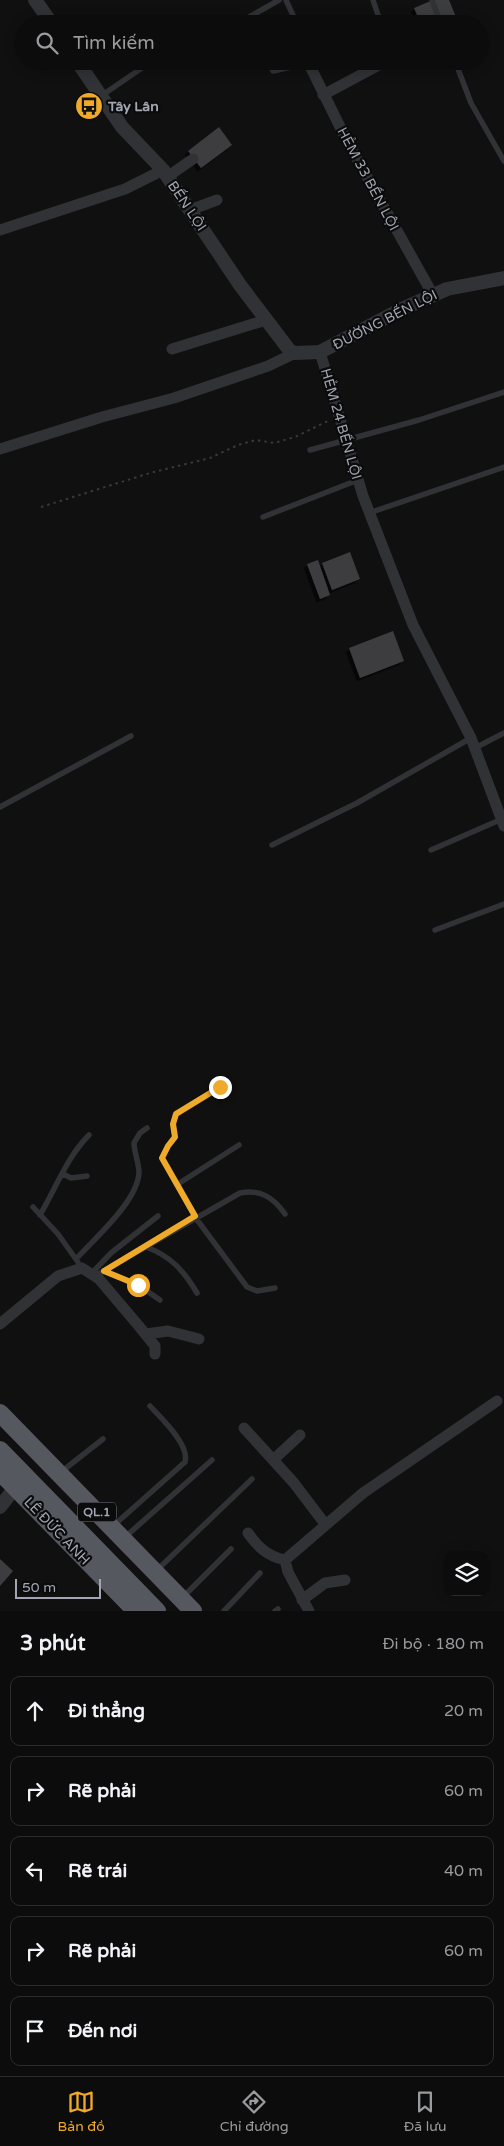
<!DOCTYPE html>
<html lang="vi">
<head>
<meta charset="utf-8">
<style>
	body { margin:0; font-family:"Varela Round",sans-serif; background:#151516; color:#f1f3f6 }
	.controls { position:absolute; right:15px; bottom:15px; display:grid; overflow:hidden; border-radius:10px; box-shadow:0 2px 12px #0003 }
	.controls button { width:45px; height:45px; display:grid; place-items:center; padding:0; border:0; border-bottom:1px solid #2c2c2e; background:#0c0c0d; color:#f1f3f6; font:25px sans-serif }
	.scale { position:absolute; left:15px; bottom:12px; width:86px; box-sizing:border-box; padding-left:5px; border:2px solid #a1a6b2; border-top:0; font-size:14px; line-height:18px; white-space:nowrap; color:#a1a6b2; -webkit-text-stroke:4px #0b0b0c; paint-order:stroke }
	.stop { position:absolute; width:15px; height:15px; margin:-11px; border:4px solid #f0aa29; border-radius:50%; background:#fff }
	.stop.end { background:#f0aa29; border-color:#fff; box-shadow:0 1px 5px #0008 }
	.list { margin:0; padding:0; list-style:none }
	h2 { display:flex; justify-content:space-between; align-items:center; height:65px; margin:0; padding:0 20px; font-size:21px }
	h2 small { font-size:16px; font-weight:400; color:#9a9b9d }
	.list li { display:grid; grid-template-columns:32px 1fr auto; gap:15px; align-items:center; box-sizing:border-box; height:70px; margin:0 10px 10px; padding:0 10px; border:1px solid #2c2c2e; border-radius:10px }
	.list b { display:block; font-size:19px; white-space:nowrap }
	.list em { font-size:16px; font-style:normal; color:#9a9b9d }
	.icon { flex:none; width:28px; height:28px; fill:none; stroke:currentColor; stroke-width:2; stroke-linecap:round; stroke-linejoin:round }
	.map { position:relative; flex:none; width:504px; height:1611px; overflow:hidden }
	.search { position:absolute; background:#0c0c0d; box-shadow:0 2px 12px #0003; left:15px; right:15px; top:15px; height:55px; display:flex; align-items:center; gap:12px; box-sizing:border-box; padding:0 18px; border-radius:28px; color:#9a9b9d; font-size:19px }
	.sheet { height:465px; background:#0c0c0d }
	nav { display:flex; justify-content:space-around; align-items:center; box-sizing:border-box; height:70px; border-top:1px solid #2c2c2e; background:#0c0c0d; font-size:14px; color:#9a9b9d }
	nav a { display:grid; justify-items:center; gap:2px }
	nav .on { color:#f0aa29 }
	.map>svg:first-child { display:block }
	.building { fill:#3c3d41; filter:url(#shadow) }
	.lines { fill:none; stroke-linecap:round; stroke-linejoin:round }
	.path { stroke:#37393d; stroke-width:2; stroke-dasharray:2.5 4; stroke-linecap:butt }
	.service { stroke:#313236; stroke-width:5.5 }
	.minor { stroke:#313236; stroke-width:11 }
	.tertiary { stroke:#313236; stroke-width:14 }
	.trunk { stroke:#55585e; stroke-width:18 }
	.route { stroke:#f0aa29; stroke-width:6 }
	.labels { text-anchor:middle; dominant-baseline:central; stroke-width:4.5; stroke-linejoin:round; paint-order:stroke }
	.shield { fill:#0b0b0c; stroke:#747880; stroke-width:1 }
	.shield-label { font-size:12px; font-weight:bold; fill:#a1a6b2 }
	.poi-label { font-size:14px; font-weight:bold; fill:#a1a6b2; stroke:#0b0b0c; text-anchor:start }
	.street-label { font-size:14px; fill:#a1a6b2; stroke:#0b0b0c }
</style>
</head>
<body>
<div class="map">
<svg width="504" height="1611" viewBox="0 0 504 1611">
	<defs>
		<filter id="shadow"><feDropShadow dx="-3.5" dy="3.5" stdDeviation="0" flood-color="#0009"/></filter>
	</defs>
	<rect width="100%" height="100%" fill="#101011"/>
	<path class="building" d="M433 0H449L459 24H421L414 8Z
		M219 127 232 145 201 168 188 151Z
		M350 552 360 579 332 590 322 563Z
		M318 560 330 595 320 599 307 564Z
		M393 631 404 661 360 678 349 648Z
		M0 1559 13 1571 0 1586Z"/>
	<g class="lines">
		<path class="path" d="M41 507 150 473 210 458 238 445 256 440 274 443 295 437 330 420"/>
		<path class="service" d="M286 0 297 24
			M373 0 381 24
			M432 0 441 24
			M246 24 244 20 279 0
			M268 61 273 71 309 63
			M455 61 471 103 504 161
			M101 96 152 61
			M310 450 419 420 504 392
			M369 513 504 467
			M263 517 358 480
			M475 748 504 733
			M0 807 131 736
			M272 845 357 803 471 738
			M431 850 502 819
			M435 930 504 904
			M220 1087 176 1113 173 1124 175 1137 168 1146 162 1158 195 1217 247 1287 257 1291 275 1288
			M63 1174 71 1178 87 1176
			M178 1184 239 1145
			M33 1207 58 1234 78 1262
			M40 1215C56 1188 67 1157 89 1135
			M146 1247C171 1256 184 1271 197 1293
			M76 1259C95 1238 137 1202 139 1173 139 1163 134 1152 134 1143L140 1133 147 1128
			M104 1271 138 1285 160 1300
			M91 1274 111 1253 158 1216
			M95 1276 240 1193C260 1189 273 1197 285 1214
			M61 1472 103 1439
			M113 1526 185 1462C190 1445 161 1418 150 1406
			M124 1538 212 1460
			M156 1571 252 1479
			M183 1597 231 1549
			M224 1611 260 1573
			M275 1611 278 1609"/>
		<path class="minor" d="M309 64 347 141 433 295
			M323 95 379 65
			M167 177 193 159
			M190 210 217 200
			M0 230 125 189 163 170
			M172 349 266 320
			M320 352 363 496 413 625 471 738 504 826
			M0 449 102 417 174 398 268 366 295 353
			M0 1324 58 1276 82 1268 99 1279 138 1325 155 1346V1354
			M146 1334 168 1331 199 1339
			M244 1428 294 1483 325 1524
			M273 1460 300 1435
			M248 1533C258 1547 267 1556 285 1560
			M285 1560 363 1493 497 1401
			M285 1560 288 1572 309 1611
			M302 1600 325 1583 345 1580"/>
		<path class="tertiary" d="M35 0 52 24
			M77 61 122 127 163 170 240 285 290 351 295 353 320 352 402 309 447 289 504 278
			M0 1507 21 1480"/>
		<path class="trunk" d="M0 1413 193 1611
			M0 1450 157 1611
			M0 1472 136 1611"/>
	</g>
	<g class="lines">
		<path class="route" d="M138 1285 104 1271 195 1216 162 1158 168 1146 175 1137 173 1124 176 1114 220 1087"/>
	</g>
	<defs>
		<g id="bus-disc" transform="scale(1.4375)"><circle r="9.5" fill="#f0aa29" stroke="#0b0b0c"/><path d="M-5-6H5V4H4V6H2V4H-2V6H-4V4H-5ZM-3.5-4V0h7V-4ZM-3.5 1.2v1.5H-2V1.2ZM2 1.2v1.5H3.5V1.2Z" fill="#111"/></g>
	</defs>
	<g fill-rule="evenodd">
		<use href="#bus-disc" x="89" y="106"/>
	</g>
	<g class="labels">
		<rect class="shield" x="78" y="1502.5" width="38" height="19" rx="4"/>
		<g class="shield-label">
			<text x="97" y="1512">QL.1</text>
		</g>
		<g class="poi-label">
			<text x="108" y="106">Tây Lân</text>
		</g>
		<g class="street-label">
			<text transform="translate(368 179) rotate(62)">HẺM 33 BẾN LỘI</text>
			<text transform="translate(187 206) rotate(56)">BẾN LỘI</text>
			<text transform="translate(385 320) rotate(-27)">ĐƯỜNG BẾN LỘI</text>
			<text transform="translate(341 424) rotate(74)">HẺM 24 BẾN LỘI</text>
			<text transform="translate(57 1531) rotate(46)">LÊ ĐỨC ANH</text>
		</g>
	</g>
</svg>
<div class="controls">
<button><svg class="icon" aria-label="layers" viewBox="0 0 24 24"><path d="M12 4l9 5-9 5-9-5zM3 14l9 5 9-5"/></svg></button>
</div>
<div class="scale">50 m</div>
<div class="stop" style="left:138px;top:1285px"></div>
<div class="stop end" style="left:220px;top:1087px"></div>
<div class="search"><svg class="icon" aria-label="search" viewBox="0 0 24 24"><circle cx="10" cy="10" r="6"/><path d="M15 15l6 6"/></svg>Tìm kiếm</div>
</div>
<section class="sheet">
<h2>3 phút<small>Đi bộ · 180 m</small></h2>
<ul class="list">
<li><svg class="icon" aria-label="ahead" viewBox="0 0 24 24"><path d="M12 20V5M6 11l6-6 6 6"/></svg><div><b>Đi thẳng</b></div><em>20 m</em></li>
<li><svg class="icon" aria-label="right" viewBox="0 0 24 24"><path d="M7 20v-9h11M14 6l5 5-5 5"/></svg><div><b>Rẽ phải</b></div><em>60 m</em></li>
<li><svg class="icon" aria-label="left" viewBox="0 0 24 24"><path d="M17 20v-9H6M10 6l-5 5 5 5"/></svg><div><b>Rẽ trái</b></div><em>40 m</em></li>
<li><svg class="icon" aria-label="right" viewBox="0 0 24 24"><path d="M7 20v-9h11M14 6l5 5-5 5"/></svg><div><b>Rẽ phải</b></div><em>60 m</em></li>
<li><svg class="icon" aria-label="arrive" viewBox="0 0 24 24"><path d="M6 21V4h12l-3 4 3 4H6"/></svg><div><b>Đến nơi</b></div></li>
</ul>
</section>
<nav>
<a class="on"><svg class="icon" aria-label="map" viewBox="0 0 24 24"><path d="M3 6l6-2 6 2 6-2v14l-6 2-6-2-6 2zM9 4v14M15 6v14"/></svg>Bản đồ</a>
<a><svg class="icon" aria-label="directions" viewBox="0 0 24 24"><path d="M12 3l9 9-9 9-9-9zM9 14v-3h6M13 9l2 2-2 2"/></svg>Chỉ đường</a>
<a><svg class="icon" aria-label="saved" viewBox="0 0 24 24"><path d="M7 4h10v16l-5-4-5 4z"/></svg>Đã lưu</a>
</nav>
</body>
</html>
